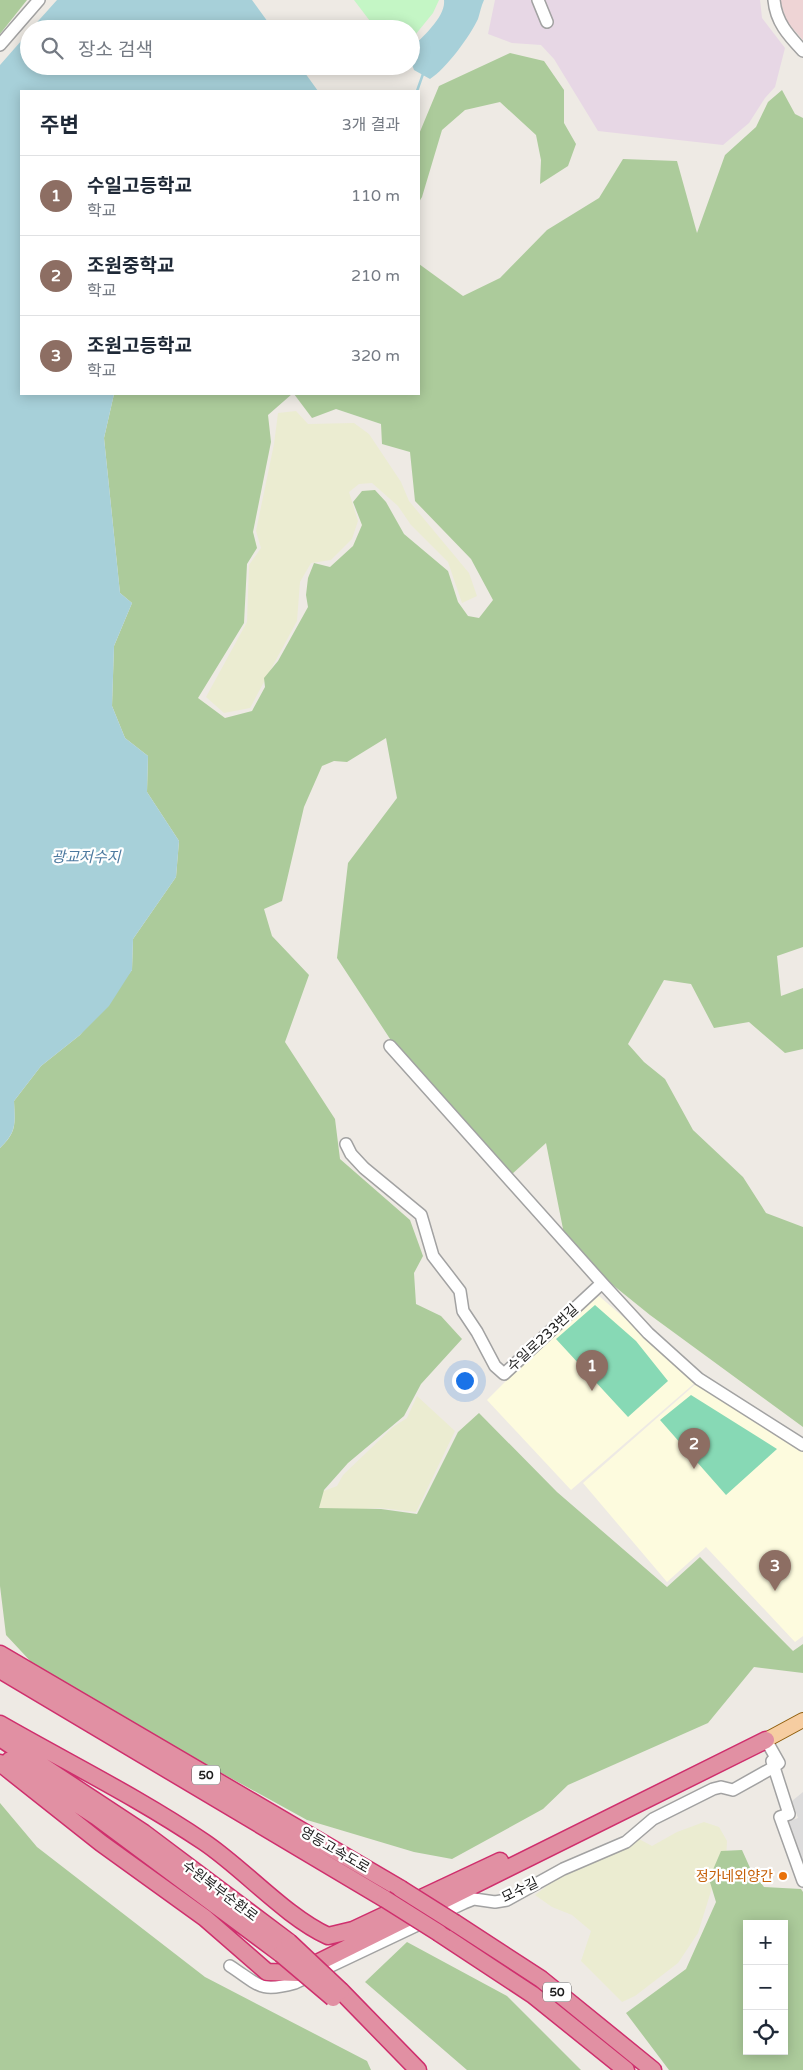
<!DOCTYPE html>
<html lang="ko">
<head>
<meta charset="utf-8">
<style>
	body { margin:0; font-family:"Varela Round","Noto Sans KR",sans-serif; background:#f6f6f7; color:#1f2937 }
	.controls { position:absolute; right:15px; bottom:15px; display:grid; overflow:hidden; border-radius:0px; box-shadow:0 2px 12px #0003 }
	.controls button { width:45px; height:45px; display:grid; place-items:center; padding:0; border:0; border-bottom:1px solid #e0e1e3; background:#fff; color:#1f2937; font:25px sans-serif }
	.you { position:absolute; left:464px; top:1380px; width:18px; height:18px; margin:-12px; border:4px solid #fff; border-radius:50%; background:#1a73e8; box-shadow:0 0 0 8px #1a73e833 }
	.badge { display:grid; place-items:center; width:32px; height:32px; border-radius:50%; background:#bf0c15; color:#fff; font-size:16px; font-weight:700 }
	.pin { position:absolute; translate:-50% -41px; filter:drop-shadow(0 1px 2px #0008) }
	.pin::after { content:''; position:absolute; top:26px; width:18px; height:15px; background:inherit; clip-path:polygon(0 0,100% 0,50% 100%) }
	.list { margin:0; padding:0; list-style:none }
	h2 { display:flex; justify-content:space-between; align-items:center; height:65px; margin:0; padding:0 20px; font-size:21px }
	h2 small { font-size:16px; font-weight:400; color:#747a83 }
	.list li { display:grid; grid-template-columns:32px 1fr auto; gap:15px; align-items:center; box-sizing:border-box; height:80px; padding:0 20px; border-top:1px solid #e0e1e3 }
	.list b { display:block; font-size:19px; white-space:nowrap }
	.list p { margin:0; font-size:16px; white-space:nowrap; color:#747a83 }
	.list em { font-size:16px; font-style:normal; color:#747a83 }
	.icon { flex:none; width:28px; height:28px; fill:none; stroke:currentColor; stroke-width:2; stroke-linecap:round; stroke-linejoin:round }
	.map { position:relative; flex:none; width:803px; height:2070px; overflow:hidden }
	.search { position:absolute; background:#fff; box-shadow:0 2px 12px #0003; left:20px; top:20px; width:400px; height:55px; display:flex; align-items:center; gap:12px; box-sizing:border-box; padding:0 18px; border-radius:28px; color:#747a83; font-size:19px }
	.panel { position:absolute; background:#fff; box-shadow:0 2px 12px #0003; left:20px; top:90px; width:400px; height:305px; border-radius:0px }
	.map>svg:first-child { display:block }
	.residential { fill:#dcdbdb }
	.commercial { fill:#eed4d5 }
	.industrial { fill:#e7d7e5 }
	.education { fill:#fdfbde }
	.farmland { fill:#ebecd1 }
	.forest { fill:#accb9b; fill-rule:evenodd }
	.park { fill:#c4f6c5 }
	.pitch { fill:#87d9b5 }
	.water { fill:#a7d0d9 }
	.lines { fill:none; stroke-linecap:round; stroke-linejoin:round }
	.stream { stroke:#a7d0d9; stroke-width:2.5 }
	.minor-casing { stroke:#a2a2a2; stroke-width:14 }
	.major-casing { stroke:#8e5c09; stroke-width:16 }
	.highway-casing { stroke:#cf2f6d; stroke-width:19 }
	.minor { stroke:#fff; stroke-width:11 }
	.major { stroke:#f6cda1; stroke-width:14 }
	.highway { stroke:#e190a3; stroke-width:16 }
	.highway-bridge-casing { stroke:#cf2f6d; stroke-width:19; stroke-linecap:butt }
	.highway-bridge { stroke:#e190a3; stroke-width:16 }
	.food-dot { fill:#e8710a; stroke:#fff; stroke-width:2 }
	.labels { text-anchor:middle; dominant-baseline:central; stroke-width:4.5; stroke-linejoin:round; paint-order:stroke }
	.shield { fill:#fff; stroke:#626262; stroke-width:1 }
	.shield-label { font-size:12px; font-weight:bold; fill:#1e1e1e }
	.street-label { font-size:14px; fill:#1e1e1e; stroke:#fff }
	.food-label { font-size:14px; fill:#c56008; stroke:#fff; text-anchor:end }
	.water-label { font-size:15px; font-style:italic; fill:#4d7aa0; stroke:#fff }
</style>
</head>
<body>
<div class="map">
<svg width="803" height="2070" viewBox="0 0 803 2070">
	<rect width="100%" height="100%" fill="#eeeae4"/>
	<path class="residential" d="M803 1792V1866L787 1822 798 1818 792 1801Z"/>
	<path class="commercial" d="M780 0H803V40L787 22Z"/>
	<path class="industrial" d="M495 0H760L762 18 785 48 775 87 765 98 749 123 723 145 598 131 554 59 541 45 512 43 488 34Z"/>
	<path class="education" d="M599 1296 697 1381 571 1490 487 1400 531 1356Z
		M698 1382 803 1451V1636L795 1642 706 1547 667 1582 583 1483Z"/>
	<path class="farmland" d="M296 411 308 424 354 423 369 434 401 482 409 501 469 573 477 596 462 603 448 562 411 525 398 506 372 483 359 484 349 492 358 521 352 539 331 560 311 563 300 582 297 621 250 708 224 713 206 697 247 622 249 565 261 548 256 531 274 444 278 413Z
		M417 1396 455 1431 416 1512 380 1508 314 1512 313 1495 337 1486 343 1475 393 1427 407 1418Z
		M704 1822 719 1827 727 1841 726 1860 716 1875 698 1933 678 1963 635 1996 622 2002 581 1961 591 1931 572 1915 552 1907 535 1895 562 1874 639 1839 652 1846 677 1832Z"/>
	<path class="forest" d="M0 0H27L0 34Z
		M510 53 544 61 564 90V123L576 144 568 166 540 184 541 160 536 135 500 102 465 110 442 130 422 197 419 202V134L439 86Z
		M782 90 795 114 803 118V947L777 956 781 996 803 988V1049L785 1053 749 1022 714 1028 691 984 664 980 628 1044 644 1062 665 1079 693 1130 743 1177 766 1213 803 1227V1427L650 1315 598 1273 564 1234 546 1143 511 1175 396 1048 337 958 348 863 397 798 386 738 347 762 334 761 322 766 304 807 282 901 264 909 272 936 309 975 285 1042 335 1119 340 1159 410 1220 423 1256 414 1273 416 1304 441 1316 462 1339 421 1384 404 1416 348 1463 324 1490 319 1508 381 1509 417 1514 458 1432 479 1413 557 1492 667 1587 700 1557 793 1651 803 1644V1673L754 1667 708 1723 568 1785 543 1809 452 1859 414 1852 307 1820 156 1737 34 1665 6 1635 0 1586V1148C17 1132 15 1124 14 1101L41 1066 80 1035 132 970 133 939 176 877 179 841 147 792 148 756 125 738 112 706 114 646 132 603 120 593 104 438 114 394H292L268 415 271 442 253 532 257 548 247 564 244 623 198 698 225 718 252 711 265 687 264 678 278 661 308 607 306 595 308 578 314 563 330 567 353 546 362 525 353 502 362 491 375 490 386 502 404 534 448 571 458 602 468 616 479 618 493 600 471 559 415 501 410 452 382 444 381 424 336 409 312 418 294 394H419V264L463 296 500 278 547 230 599 198 623 159 677 161 697 233 725 155 756 127 768 102Z
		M0 1803 37 1847 205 1977 367 2061 371 2070H0Z
		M742 1850 751 1870 764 1887 801 1889 803 1892V2070H669L626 2013 686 1969 716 1902 709 1879 721 1851ZM747 1924H784V2051H747Z
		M407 1942 507 1996 581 2070H467L365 1982Z"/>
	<path class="park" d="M354 0H439L433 13 411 40V29H376Z"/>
	<path class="pitch" d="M595 1305 636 1341 668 1381 628 1417 556 1339Z
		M691 1395 777 1449 726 1495 660 1420Z"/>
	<path class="water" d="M57 0H252L273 29H31Z
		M444 0H484C481 6 480 13 478 19 470 36 446 69 430 79L414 70 411 62V49C422 37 446 17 444 0Z
		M29 32V66H300L318 91H21V394H114L104 438 120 593 132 603 114 646 112 706 125 738 148 756 147 792 179 841 176 877 133 939 132 970 109 1006 80 1035 41 1066 14 1101C15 1123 17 1132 0 1148V65Z"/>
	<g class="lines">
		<path class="stream" d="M417 91 423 74"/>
		<g class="minor-casing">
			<path id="minor" d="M538 0 547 22
				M774 0C776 22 788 35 803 51
				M0 45 39 0
				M390 1046 602 1283
				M346 1144 351 1154 364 1168 421 1215 433 1256 460 1291 463 1311 477 1332 495 1366 504 1374 602 1283 648 1333 699 1379 803 1445
				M772 1761 789 1814 780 1817 803 1881
				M230 1966C259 1985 260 1993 295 1983L464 1903 474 1899 495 1902 507 1900 563 1869 626 1842 653 1819 713 1789 721 1787 733 1790 774 1767 779 1763 766 1740"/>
		</g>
		<g class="major-casing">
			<path id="major" d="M766 1740 803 1720"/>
		</g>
		<g class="highway-casing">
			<path id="highway" d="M0 1654 401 1889
				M0 1670 385 1899
				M0 1724C68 1763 139 1798 204 1842 244 1869 286 1917 328 1936L353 1930 500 1861
				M0 1738 144 1833 289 1942
				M10 1760 97 1817 281 1954
				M0 1763 101 1843 205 1918 267 1972 297 1973 766 1740
				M455 1923 541 1979 653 2070
				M439 1933 533 1995 626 2070
				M341 1991 418 2070"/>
		</g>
		<use href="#minor" class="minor"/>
		<use href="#major" class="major"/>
		<use href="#highway" class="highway"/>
		<g class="highway-bridge-casing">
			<path id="highway-bridge" d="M401 1889 455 1923
				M385 1899 439 1933
				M289 1942 341 1991
				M281 1954 333 1998"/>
		</g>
		<use href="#highway-bridge" class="highway-bridge"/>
	</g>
	<circle class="food-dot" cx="783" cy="1876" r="5"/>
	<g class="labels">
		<g class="shield">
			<rect x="192" y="1765.5" width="28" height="19" rx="4"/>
			<rect x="543" y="1982.5" width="28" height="19" rx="4"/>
		</g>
		<g class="shield-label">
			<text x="206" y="1775">50</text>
			<text x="557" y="1992">50</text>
		</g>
		<g class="street-label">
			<text transform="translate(543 1338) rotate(-43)">수일로233번길</text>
			<text transform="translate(335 1850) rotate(30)">영동고속도로</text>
			<text transform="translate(520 1890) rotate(-26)">모수길</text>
			<text transform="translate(220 1891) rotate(37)">수원북부순환로</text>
		</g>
		<g class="food-label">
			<text x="773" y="1876">정가네외양간</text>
		</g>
		<g class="water-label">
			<text x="86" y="857">광교저수지</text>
		</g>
	</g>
</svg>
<div class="controls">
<button>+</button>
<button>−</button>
<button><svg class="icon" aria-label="locate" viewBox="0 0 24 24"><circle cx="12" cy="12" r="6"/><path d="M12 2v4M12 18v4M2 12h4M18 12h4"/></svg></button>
</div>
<div class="you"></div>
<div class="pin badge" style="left:592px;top:1391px;background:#8d6e63">1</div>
<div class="pin badge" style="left:694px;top:1469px;background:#8d6e63">2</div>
<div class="pin badge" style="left:775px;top:1591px;background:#8d6e63">3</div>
<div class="search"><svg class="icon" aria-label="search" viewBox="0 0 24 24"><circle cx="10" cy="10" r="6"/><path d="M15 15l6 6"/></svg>장소 검색</div>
<section class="panel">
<h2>주변<small>3개 결과</small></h2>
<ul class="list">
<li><span class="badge" style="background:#8d6e63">1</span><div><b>수일고등학교</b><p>학교</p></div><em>110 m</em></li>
<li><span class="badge" style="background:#8d6e63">2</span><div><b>조원중학교</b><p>학교</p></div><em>210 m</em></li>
<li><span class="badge" style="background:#8d6e63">3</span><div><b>조원고등학교</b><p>학교</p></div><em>320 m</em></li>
</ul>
</section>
</div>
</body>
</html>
